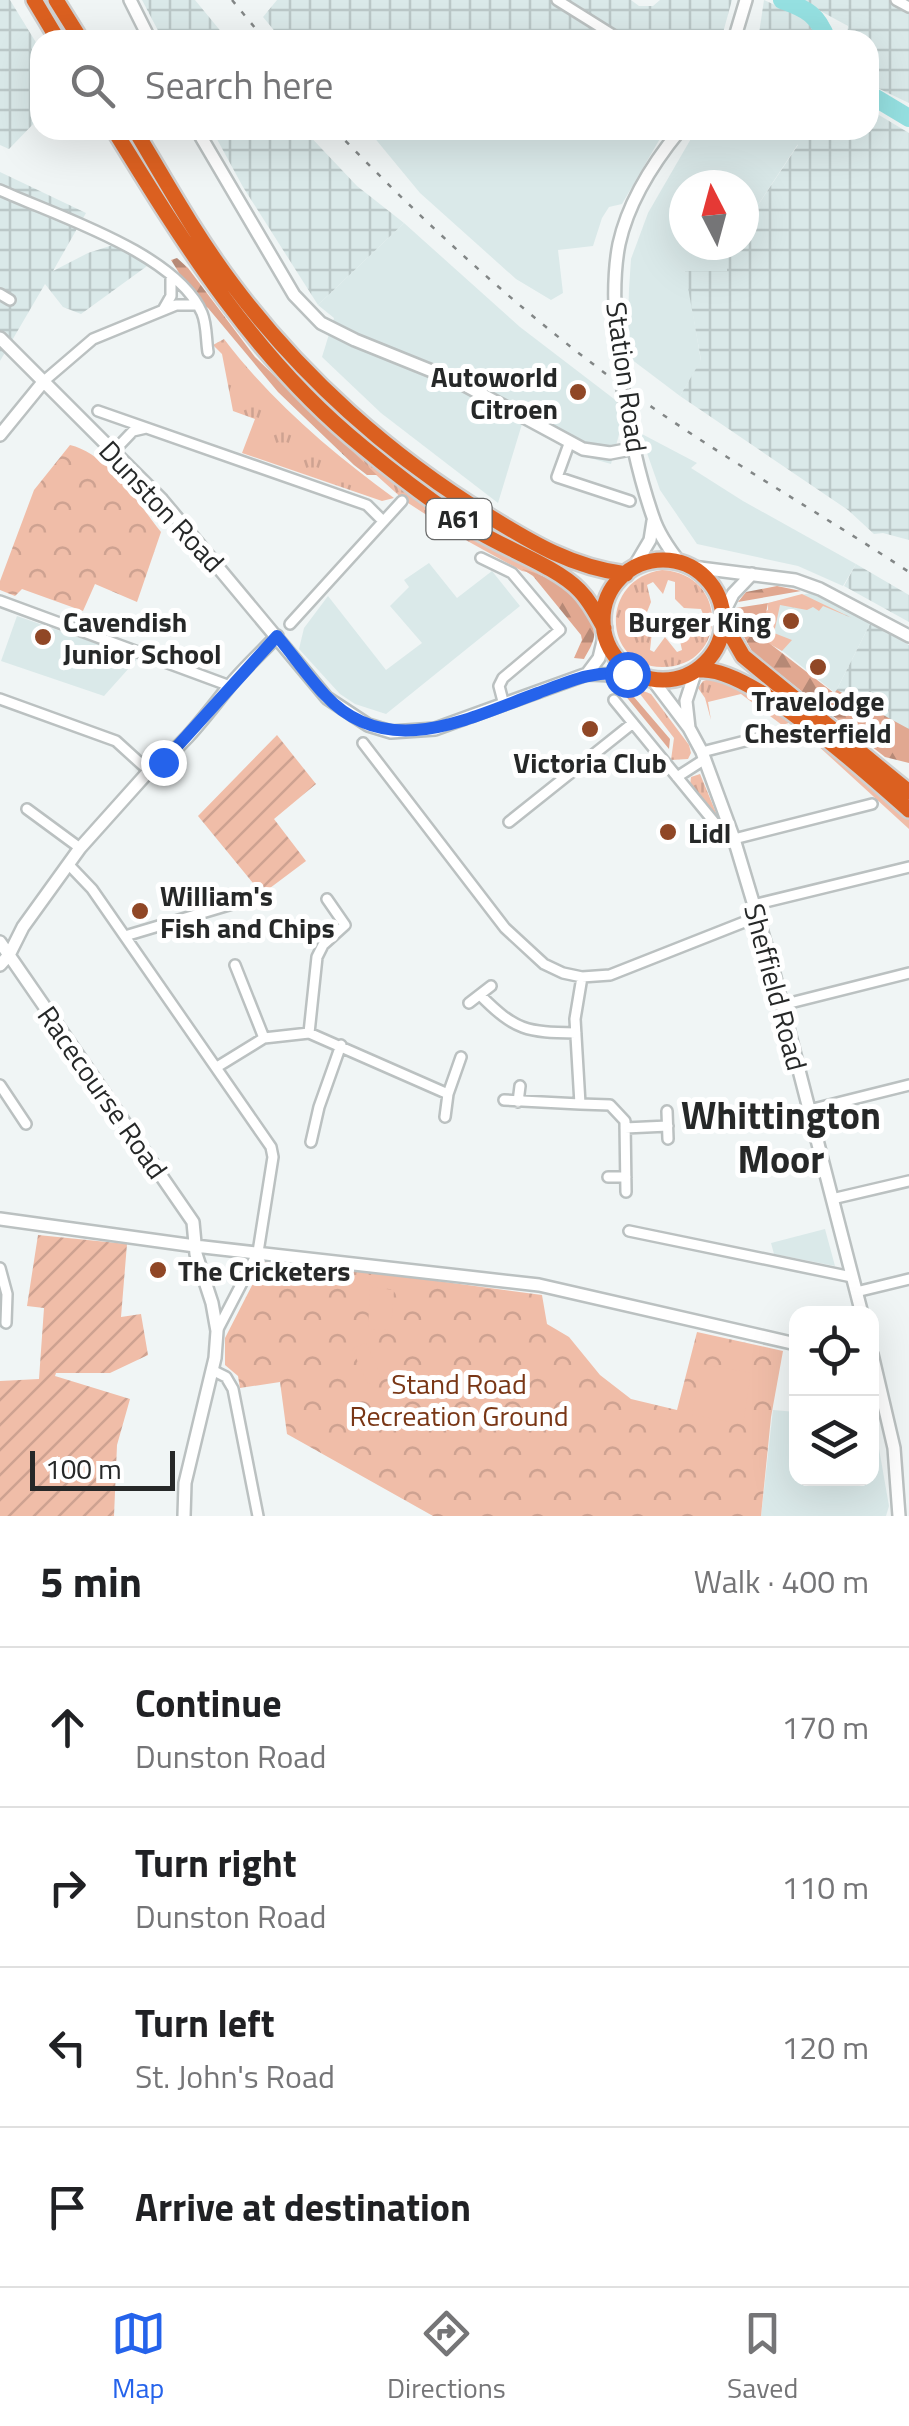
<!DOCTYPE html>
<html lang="en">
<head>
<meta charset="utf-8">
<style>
	body { margin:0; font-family:"Titillium Web",sans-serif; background:#f2f2f2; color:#202124 }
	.controls { position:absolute; right:30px; bottom:30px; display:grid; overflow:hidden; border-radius:20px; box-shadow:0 10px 40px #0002 }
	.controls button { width:90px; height:90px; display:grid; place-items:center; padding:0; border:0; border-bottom:2px solid #e0e0e0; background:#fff; color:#202124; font:50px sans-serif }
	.compass { position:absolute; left:669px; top:170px; width:90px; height:90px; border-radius:50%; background:#fff; box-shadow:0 10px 40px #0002; rotate:354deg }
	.scale { position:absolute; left:30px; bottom:25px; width:145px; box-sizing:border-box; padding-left:10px; border:5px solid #262828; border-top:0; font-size:28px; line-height:35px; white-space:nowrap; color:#262828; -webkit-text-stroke:8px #fff; paint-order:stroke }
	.stop { position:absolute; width:30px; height:30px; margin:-22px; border:8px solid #2563eb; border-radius:50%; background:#fff }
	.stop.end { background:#2563eb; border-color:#fff; box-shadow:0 2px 10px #0008 }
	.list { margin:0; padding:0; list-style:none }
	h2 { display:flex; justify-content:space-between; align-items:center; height:130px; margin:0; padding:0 40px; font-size:42px }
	h2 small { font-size:32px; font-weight:400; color:#757577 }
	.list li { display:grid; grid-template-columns:65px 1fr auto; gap:30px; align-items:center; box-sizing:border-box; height:160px; padding:0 40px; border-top:2px solid #e0e0e0 }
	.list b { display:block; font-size:38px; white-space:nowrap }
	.list p { margin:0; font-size:32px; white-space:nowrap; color:#757577 }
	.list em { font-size:32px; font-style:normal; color:#757577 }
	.icon { flex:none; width:55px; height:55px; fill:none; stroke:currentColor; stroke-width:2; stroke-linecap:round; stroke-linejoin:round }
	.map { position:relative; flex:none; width:909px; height:1516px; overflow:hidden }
	.search { position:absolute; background:#fff; box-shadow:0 10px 40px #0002; left:30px; right:30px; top:30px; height:110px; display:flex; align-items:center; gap:25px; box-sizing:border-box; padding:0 35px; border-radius:30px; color:#757577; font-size:38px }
	.sheet { height:770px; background:#fff }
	nav { display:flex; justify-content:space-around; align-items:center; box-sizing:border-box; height:140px; border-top:2px solid #e0e0e0; background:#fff; font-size:28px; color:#757577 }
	nav a { display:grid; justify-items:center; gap:5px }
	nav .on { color:#2563eb }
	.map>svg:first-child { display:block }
	.built { fill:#dae9e9 }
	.industrial { fill:url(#industrial-grid) }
	.grass { fill:url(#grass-tufts); fill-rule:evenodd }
	.forest { fill:url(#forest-firs) }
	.park { fill:url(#park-crowns) }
	.garden { fill:url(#garden-furrows) }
	.pitch { fill:#f0bda8 }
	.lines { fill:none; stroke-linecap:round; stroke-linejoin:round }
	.river { stroke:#95e0e1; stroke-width:18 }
	.street-casing { stroke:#bbc1c1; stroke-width:14 }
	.secondary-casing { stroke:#bbc1c1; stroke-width:16 }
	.highway-casing { stroke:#cfd0d0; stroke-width:20 }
	.street { stroke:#fff; stroke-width:9 }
	.secondary { stroke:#fff; stroke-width:11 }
	.highway { stroke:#db6020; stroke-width:15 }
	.rail { stroke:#828686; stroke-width:2.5; stroke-dasharray:5 10; stroke-linecap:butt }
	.route { stroke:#2563eb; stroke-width:12 }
	.poi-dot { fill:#904726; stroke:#fff; stroke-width:4 }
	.labels { text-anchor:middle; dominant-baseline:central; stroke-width:10; stroke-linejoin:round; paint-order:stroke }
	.shield { fill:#fff; stroke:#676868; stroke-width:2.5 }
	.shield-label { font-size:25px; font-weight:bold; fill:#262828 }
	.poi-label { font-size:28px; font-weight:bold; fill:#262828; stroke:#fff; text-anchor:start }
	.street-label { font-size:28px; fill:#262828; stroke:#fff }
	.park-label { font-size:28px; fill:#793615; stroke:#fff }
	.district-label { font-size:38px; font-weight:bold; fill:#262828; stroke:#fff }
</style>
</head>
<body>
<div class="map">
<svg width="909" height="1516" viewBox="0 0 909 1516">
	<defs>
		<pattern id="industrial-grid" width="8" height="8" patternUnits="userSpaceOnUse" patternTransform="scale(2.5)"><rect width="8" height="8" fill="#dae9e9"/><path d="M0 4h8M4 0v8" fill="none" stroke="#bbc8c8"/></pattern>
		<pattern id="grass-tufts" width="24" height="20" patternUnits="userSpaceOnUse" patternTransform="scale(2.5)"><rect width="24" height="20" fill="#f0bda8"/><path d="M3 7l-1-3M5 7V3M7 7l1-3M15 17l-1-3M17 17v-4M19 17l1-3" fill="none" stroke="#cea291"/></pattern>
		<pattern id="forest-firs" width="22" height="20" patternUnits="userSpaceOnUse" patternTransform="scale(2.5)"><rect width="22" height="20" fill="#e1a891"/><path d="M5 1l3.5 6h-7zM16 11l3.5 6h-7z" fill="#b68976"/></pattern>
		<pattern id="park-crowns" width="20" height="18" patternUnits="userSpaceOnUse" patternTransform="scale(2.5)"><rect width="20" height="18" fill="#f0bda8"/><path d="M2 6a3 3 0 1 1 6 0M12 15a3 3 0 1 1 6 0" fill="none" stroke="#cea291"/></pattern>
		<pattern id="garden-furrows" width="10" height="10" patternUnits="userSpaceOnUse" patternTransform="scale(2.5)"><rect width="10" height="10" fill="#f0bda8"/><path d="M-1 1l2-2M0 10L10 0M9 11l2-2" fill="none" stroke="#cea291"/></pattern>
	</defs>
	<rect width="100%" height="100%" fill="#f0f5f5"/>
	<path class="built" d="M368 130H665L622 204 609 207 602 218 593 246 558 250 563 293 551 300 516 279 420 193Z
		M696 130H779L798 144 744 226V185H684V245H732L727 253V271L686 272 701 361 680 396 627 356 629 289 631 259 648 213Z
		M404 223 520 327 618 402 621 427 611 464 576 454 522 424 498 503 381 413 322 357 334 318 318 305Z
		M640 433 697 463 691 468 743 501 856 564 843 586 798 566 697 544 660 490Z
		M429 563 457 598 492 571 520 606 386 714 355 704 340 694 299 649 304 628 328 596 386 670 422 643 390 606 409 587 404 580Z
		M810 593 871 622 835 693 780 649 754 616 768 610V603Z
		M17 616 138 658 104 696 1 661Z
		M825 1229 835 1266 774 1254 771 1243Z
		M773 1410 796 1412V1478H872V1420H874L889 1506 886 1516H761Z"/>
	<path class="industrial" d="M0 0H10L40 49V117L9 149 0 145Z
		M142 0H195L228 40H163Z
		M277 0H631L639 6H653L660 0H732L721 40H282L263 17Z
		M764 0 812 22 816 40H758Z
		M800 0H909V103L869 84V40H847L848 26Z
		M869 109 909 133V540L883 533 874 534 848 510 680 396 701 360 685 271H727V253L732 245H744V226L798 145 779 130H869Z
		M212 130H304L357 186 404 223 318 305 243 187Z
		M0 172 86 213 53 271 88 253 119 243 154 261 81 314 63 307 45 284 0 361Z
		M856 564 909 595V622L844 586Z
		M871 622 909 645V740L835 693Z"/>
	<path class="grass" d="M224 339C270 400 332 453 394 498L382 501 242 453 255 419 233 411 222 354 213 345Z
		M308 406 472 534 545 576 522 571 462 538 405 501 335 438Z
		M662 570C731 574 727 668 662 667 602 666 599 579 662 570ZM668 580 675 582V599L684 608 701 609 703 614 687 621 678 632 682 650 677 652 665 637 654 652 650 650 652 632 631 629 629 624 645 617 651 602 647 585 653 582 663 594Z
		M802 594 852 618 823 606 819 611 813 607 807 610 780 605 774 633 792 640 782 651 768 643 770 639 757 629 753 619 768 610V603Z
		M713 678C780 695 856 773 909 817V829L804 733 789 723 782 725 741 694 708 702 711 720 705 698 698 688 703 681Z
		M617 681 651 694 689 745 691 753 688 759 671 760 674 738 640 694 604 682Z
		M700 774 717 815 690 786 691 777Z"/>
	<path class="forest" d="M177 258 188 268 255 357 377 475H367L354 465 278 392 208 308 196 300 171 260Z
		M522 569C552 577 596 598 594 637 593 644 587 653 584 659L574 658 582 640 581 635 533 576Z
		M777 586 801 591 738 602 746 592Z
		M768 603 766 613 753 619 757 629 770 639 769 643 834 693 837 690 909 729V763L885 757 753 653 739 628 736 608Z
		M624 694 634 697 670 739 669 749Z"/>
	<path class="park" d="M70 445C108 454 137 502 161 532L137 602 95 584 83 611 22 589 15 596 0 590V581L34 490Z
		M266 1258 542 1295 547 1324 569 1337 600 1375 631 1399 677 1410 697 1332 783 1351 771 1417 761 1516H433L287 1434 280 1382 240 1388 238 1376 225 1365V1338Z"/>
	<path class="garden" d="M277 735 316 784 274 819 306 861 262 894 198 816Z
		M38 1235 127 1244 121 1317 141 1314 148 1355 110 1373H56L55 1376 130 1399 117 1445 114 1516H0V1381L39 1379 44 1308 27 1306Z"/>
	<path class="pitch" d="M370 1287 394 1290 391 1330 368 1329Z
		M366 1343 382 1378 368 1384 352 1349Z
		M701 1364 751 1373 743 1424 692 1415Z"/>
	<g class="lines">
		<path class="river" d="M782 0C807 9 818 15 827 40
			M869 94 909 118"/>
		<g class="street-casing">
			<path id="street" d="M557 0 621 40
				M896 0 909 7
				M0 190C57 216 176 253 202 313 207 325 206 340 208 352
				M0 294 10 300
				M163 310 171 296V276
				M44 381 93 339 176 305H196
				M98 411 367 505 383 521
				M569 444 557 477 630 501
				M113 452 133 431 146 428
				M481 558 512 573 560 630 503 678 499 686 504 705
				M0 601 230 686
				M290 624 402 501
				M0 699 116 741 149 771
				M614 700 719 828 734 839 872 804
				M363 743 505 928 544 964 563 973 582 977 610 975 757 917
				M702 752 780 732
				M677 777 705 759
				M27 809 80 848
				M509 822 633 723
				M70 866 92 889 271 1147 273 1157 258 1252 217 1331
				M753 905 909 867
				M125 936 239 902
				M235 965 264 1038
				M582 977 575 1019 580 1104 610 1105 625 1121 626 1192
				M480 995C516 1031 526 1032 576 1033
				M469 1003 491 986
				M782 1005 909 973
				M309 1033 317 957 323 945 345 925 327 899
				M217 1067 264 1038 309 1033 448 1094 445 1117
				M0 1085 26 1124
				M448 1094 461 1057
				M504 1100 580 1104
				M518 1102 520 1086
				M809 1110 909 1085
				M667 1111 668 1139
				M625 1128 668 1126
				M311 1142 319 1107 341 1045
				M608 1177H626
				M832 1199 909 1181
				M629 1231 852 1277
				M0 1268 7 1294 6 1323
				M856 1292 909 1279
				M212 1370 226 1377 233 1389 258 1516"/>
		</g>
		<g class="secondary-casing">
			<path id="secondary" d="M130 0 150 40
				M734 40 746 0
				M197 130 294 295 321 323 355 340 459 382 583 449 610 453 636 448
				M680 130C653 163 628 203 619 244 605 315 629 448 653 517 658 533 669 549 680 563
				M0 338 162 500 327 698 368 725 391 732 435 729 587 674 642 676
				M0 435 44 381
				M634 567 650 540 653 521
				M692 567 795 580 820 589 909 636
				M723 614 733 594 752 574
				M587 674 599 658 605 633
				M652 679 689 728 702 752 734 839 771 962 862 1314
				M689 728 686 701 695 673
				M0 942 193 1222 196 1254 212 1303 217 1331 215 1358 185 1483 184 1516
				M0 965 9 955 23 927 80 848 149 771C180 750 204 718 227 689 242 670 261 653 277 636
				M0 1219 195 1246 539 1285 796 1344
				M872 1354 894 1448 899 1516"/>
		</g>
		<g class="highway-casing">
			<path id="highway" d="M34 0 58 40
				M56 0 81 40
				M114 130C184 244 257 362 363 447 398 476 435 504 474 529 503 548 556 566 579 590 590 601 597 615 604 628
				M135 130C166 182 196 236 233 285 301 376 390 456 487 515 532 543 572 567 626 574
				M603 620a60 60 0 1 1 120 0a60 60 0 1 1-120 0Z
				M724 623 743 656 909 792
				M700 670C751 666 869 775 909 810"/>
		</g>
		<use href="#street" class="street"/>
		<use href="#secondary" class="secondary"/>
		<use href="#highway" class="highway"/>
		<path class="rail" d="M232 0 265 40
			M335 130C429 228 528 319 639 398 726 460 820 513 909 572"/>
	</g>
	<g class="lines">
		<path class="route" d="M163 762 277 636C293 655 308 677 325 695 387 762 469 718 538 693 570 681 593 670 627 674"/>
	</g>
	<g class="poi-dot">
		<circle cx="578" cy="392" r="10"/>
		<circle cx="791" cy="621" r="10"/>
		<circle cx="43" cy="637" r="10"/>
		<circle cx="818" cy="667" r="10"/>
		<circle cx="590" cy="729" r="10"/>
		<circle cx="668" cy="832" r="10"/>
		<circle cx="140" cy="911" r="10"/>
		<circle cx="158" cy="1270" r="10"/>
	</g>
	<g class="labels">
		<rect class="shield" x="426.5" y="499" width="65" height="40" rx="8"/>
		<g class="shield-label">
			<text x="459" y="519">A61</text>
		</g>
		<g class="poi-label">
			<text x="558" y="376" text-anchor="end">Autoworld<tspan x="558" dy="32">Citroen</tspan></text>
			<text x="63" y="621">Cavendish<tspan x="63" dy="32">Junior School</tspan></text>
			<text x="771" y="621" text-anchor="end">Burger King</text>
			<text x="818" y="700" text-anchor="middle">Travelodge<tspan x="818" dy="32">Chesterfield</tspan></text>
			<text x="590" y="762" text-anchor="middle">Victoria Club</text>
			<text x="688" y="832">Lidl</text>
			<text x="160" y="895">William's<tspan x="160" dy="32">Fish and Chips</tspan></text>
			<text x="178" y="1270">The Cricketers</text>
		</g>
		<g class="street-label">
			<text transform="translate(627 377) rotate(82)">Station Road</text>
			<text transform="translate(162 506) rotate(47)">Dunston Road</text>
			<text transform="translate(776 987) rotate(75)">Sheffield Road</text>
			<text transform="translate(103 1092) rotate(55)">Racecourse Road</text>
		</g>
		<g class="park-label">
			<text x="459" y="1383">Stand Road<tspan x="459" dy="32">Recreation Ground</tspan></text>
		</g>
		<g class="district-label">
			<text x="781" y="1115">Whittington<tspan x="781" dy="44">Moor</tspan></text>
		</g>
	</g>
</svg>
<div class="controls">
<button><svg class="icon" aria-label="locate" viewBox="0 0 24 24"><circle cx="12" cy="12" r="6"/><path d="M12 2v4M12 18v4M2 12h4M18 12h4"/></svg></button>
<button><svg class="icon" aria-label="layers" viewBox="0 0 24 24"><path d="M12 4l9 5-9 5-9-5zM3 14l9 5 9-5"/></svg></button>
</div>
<svg class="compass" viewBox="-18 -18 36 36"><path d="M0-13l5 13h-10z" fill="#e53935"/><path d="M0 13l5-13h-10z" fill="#757577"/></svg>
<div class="scale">100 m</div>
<div class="stop" style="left:627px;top:674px"></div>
<div class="stop end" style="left:163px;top:762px"></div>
<div class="search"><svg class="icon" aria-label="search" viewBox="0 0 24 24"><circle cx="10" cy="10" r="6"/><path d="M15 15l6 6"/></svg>Search here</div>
</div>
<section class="sheet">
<h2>5 min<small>Walk · 400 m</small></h2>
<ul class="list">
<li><svg class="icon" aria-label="ahead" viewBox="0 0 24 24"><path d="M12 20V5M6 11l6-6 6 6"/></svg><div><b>Continue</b><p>Dunston Road</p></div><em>170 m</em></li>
<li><svg class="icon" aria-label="right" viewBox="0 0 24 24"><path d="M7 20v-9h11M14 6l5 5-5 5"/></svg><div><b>Turn right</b><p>Dunston Road</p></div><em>110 m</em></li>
<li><svg class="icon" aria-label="left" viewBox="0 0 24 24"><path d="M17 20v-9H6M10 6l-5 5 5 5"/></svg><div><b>Turn left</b><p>St. John's Road</p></div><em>120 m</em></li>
<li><svg class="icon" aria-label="arrive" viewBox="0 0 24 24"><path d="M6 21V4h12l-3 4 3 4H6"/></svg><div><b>Arrive at destination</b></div></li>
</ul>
</section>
<nav>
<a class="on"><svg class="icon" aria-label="map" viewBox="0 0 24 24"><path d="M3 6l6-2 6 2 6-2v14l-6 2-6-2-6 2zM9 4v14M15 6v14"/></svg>Map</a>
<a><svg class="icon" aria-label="directions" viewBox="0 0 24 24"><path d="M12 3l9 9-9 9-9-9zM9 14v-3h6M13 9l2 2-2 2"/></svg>Directions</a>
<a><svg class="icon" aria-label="saved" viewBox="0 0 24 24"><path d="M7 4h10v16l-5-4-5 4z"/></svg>Saved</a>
</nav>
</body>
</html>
